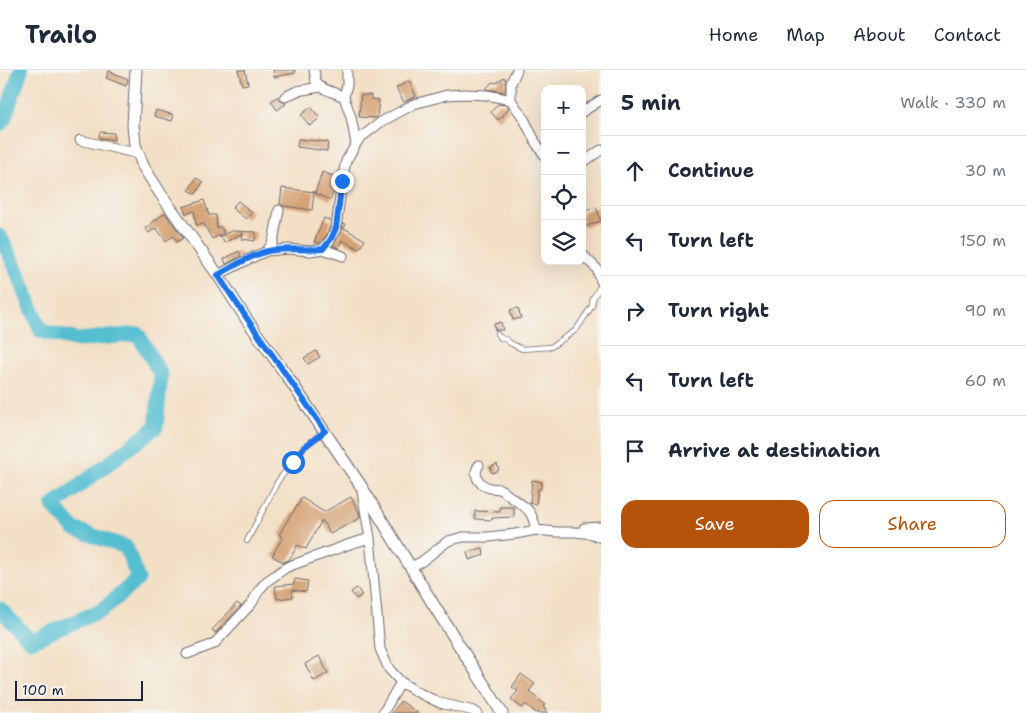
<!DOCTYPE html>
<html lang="en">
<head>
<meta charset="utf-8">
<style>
	body { margin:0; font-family:"Shantell Sans",sans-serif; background:#f6f6f7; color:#1f2937 }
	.controls { position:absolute; right:15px; top:15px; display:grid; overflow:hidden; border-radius:10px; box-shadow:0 5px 20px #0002 }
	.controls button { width:45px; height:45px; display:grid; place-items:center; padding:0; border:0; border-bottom:1px solid #e0e1e3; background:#fff; color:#1f2937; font:25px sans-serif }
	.scale { position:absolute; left:15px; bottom:12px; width:128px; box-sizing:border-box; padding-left:5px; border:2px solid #22223b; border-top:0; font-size:14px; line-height:18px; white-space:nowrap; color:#22223b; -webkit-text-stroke:4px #f6f6f2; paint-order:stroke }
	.stop { position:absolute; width:15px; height:15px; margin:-11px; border:4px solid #1a73e8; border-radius:50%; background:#fff }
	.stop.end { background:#1a73e8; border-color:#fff; box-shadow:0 1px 5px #0008 }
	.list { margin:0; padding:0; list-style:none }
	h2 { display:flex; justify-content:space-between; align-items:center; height:65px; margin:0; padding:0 20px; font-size:21px }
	h2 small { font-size:16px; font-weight:400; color:#747a83 }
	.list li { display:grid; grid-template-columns:32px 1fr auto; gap:15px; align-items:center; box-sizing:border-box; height:70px; padding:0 20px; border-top:1px solid #e0e1e3 }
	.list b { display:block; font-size:19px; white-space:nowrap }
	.list em { font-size:16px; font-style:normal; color:#747a83 }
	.actions { display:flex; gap:10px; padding:15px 20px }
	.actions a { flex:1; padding:11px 0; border:1px solid #b45309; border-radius:15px; text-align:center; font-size:18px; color:#b45309 }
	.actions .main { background:#b45309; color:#fff }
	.icon { flex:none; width:28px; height:28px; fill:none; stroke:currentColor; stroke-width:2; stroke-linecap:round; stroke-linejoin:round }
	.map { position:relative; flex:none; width:601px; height:643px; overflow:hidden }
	header { display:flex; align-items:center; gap:30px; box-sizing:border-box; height:70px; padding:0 25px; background:#fff; border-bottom:1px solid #e0e1e3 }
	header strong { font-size:24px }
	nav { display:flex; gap:28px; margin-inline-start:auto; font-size:18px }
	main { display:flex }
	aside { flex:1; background:#fff }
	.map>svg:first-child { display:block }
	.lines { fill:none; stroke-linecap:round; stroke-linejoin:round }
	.river { stroke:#55bed1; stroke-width:15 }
	.building { fill:#d5a376 }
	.service-casing { stroke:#6b646b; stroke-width:6 }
	.minor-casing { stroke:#6b646b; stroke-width:11 }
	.tertiary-casing { stroke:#6b646b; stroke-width:13 }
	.service { stroke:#fff; stroke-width:4.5 }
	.minor { stroke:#fff; stroke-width:9 }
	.tertiary { stroke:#fff; stroke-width:11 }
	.route { stroke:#1a73e8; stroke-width:6 }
</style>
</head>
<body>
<header>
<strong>Trailo</strong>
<nav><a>Home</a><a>Map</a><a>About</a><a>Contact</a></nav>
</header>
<main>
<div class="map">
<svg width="601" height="643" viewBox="0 0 601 643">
	<rect width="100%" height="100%" fill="#f6f6f2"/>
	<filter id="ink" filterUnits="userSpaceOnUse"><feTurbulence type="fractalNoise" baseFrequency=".02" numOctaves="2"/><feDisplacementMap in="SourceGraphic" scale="10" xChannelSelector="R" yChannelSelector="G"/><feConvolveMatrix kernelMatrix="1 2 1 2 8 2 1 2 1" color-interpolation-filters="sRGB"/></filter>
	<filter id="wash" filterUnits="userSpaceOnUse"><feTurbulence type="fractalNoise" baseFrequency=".0096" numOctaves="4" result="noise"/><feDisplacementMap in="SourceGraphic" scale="20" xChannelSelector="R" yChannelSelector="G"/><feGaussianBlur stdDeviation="1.12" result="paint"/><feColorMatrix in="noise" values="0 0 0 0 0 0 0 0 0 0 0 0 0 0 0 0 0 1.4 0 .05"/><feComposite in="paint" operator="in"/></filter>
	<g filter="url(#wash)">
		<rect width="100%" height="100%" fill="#f3dfc5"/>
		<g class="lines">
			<path class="river" d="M0 54 4 50 21 0
				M0 166 14 194 41 261 78 270 138 264 161 305 156 357 53 436 74 459 126 477 138 509 102 540 31 571 0 539"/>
		</g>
		<g id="blocks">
			<path class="building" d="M238 0H245L248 14 242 15Z
				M273 0H295V3L274 7Z
				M109 1 128 9 126 16 106 8Z
				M504 7 506 10 505 22 486 19 492 12 496 13Z
				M409 11 416 26 404 32 396 18Z
				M361 25H371V29L379 30 377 47 375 48 359 47Z
				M279 26 280 30 286 34 277 40 271 31Z
				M498 34 506 35 508 37V40L503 45 504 46 498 50 491 42Z
				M311 37 320 48 310 56 301 45Z
				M156 40 174 45 172 51 154 46Z
				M100 62 114 63V70L101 68 99 67Z
				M298 69 328 72 327 81 297 77Z
				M322 102 336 107 334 121 330 130 315 123Z
				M196 108 203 112 196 124 189 120Z
				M282 118 314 122 312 140 284 136 280 134Z
				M204 130 209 145H216L217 158 220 156 224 163 212 169 204 154 196 155 194 141 186 144 183 137Z
				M238 131 252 142 246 149 232 138Z
				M596 137 601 151 584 157 582 151V142Z
				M165 143 183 168 177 172 173 166 166 171 156 158 149 163 145 158Z
				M324 148 331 151 330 156 326 166 319 173 314 172Z
				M343 153 346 154 344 158 365 170 359 179 342 170 339 178 333 176 342 161Z
				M232 161 256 162 255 171 242 169 243 163 224 173 222 168 219 167Z
				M239 181 241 186 226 194 224 189Z
				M518 238 521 248 513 250 510 240Z
				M501 252 503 260H495L494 254Z
				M316 281 320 287 308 294 304 288Z
				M497 394 499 400 492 403 490 397Z
				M532 410 542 412 540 420 538 419 536 435 530 433Z
				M351 427 359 442 360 448 330 464 322 450 306 479 298 475 289 490 283 492 272 486 283 467 279 465 291 444H292L302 428 324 442Z
				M500 437H514V447L492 448V450L475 449V441L500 442Z
				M483 478 484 485 469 490 467 482Z
				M295 509 308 511 306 522 292 520 293 527 277 529 275 516 294 514Z
				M357 518 362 525 356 529 351 522Z
				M237 533 241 536 216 563 212 560Z
				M319 586 328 603 314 611 305 594Z
				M521 604 535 614 529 621 545 635 543 636 547 643H536L526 634 522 638 511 629 518 621 512 617Z
				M401 631 418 643H392Z"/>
		</g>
	</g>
	<g filter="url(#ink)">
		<use href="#blocks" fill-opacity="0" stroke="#6b646b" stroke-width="1"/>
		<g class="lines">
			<g class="service-casing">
				<path id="service" d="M497 264 501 268 507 270 510 273 522 279 551 277 576 260 592 236 593 228 601 215
					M247 471 278 411 303 378 323 362"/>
			</g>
			<g class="minor-casing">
				<path id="minor" d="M314 0C315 4 315 9 316 12 319 19 337 23 344 27L351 47 356 74
					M517 0 511 13V30L524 49 536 73 545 86
					M285 27 297 21 320 17
					M344 27 347 15V0
					M582 42 601 30
					M80 70 139 84
					M582 93 601 80
					M323 179 331 169 336 158 342 111 346 91 359 69 381 52 414 34 447 25 464 24 487 25 511 30
					M267 181 273 172 279 140
					M582 184 597 199 601 211
					M218 205 249 189 267 181 288 179 311 181 323 179 343 186
					M479 395C472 405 479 415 490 418 494 419 498 418 502 420 504 421 505 423 508 425 525 438 531 436 536 460
					M362 422 370 468 380 579 389 599 401 612 415 621 440 633 474 641 477 643
					M584 458 601 457
					M410 497 421 492 448 471 463 467H488L515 464 536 460 556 462H575L593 464 601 468
					M187 584 214 574 252 533 259 520 267 511 287 497 350 474 370 468
					M383 643 401 612"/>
			</g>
			<g class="tertiary-casing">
				<path id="tertiary" d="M136 0 133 55 135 75 143 96 160 123 218 205 247 250 287 306 361 416 438 542 502 643"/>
			</g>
			<use href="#service" class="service"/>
			<use href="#minor" class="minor"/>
			<use href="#tertiary" class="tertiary"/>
		</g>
	</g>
	<g class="lines" filter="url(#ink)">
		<path class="route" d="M293 392 303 378 325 361C290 309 252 258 218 205 233 197 250 185 268 181 286 177 305 181 323 179L331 169 336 158 342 111"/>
	</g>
</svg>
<div class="controls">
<button>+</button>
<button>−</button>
<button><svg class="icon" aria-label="locate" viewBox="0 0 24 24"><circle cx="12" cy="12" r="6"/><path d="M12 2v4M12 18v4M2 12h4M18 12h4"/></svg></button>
<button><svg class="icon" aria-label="layers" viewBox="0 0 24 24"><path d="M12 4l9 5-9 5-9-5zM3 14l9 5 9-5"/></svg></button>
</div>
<div class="scale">100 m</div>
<div class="stop" style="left:293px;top:392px"></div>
<div class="stop end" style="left:342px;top:111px"></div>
</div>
<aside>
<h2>5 min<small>Walk · 330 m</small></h2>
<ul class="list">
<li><svg class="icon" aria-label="ahead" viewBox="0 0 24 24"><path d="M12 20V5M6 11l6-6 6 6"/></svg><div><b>Continue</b></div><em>30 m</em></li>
<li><svg class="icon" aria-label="left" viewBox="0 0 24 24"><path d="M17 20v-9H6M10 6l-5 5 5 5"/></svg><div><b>Turn left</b></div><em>150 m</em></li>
<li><svg class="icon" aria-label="right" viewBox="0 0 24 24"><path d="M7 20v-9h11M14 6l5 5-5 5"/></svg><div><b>Turn right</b></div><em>90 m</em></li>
<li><svg class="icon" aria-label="left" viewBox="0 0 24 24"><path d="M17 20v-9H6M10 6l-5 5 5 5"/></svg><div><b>Turn left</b></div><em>60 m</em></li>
<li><svg class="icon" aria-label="arrive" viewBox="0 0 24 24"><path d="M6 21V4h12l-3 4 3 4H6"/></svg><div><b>Arrive at destination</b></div></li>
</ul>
<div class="actions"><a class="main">Save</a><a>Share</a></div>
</aside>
</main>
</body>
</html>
